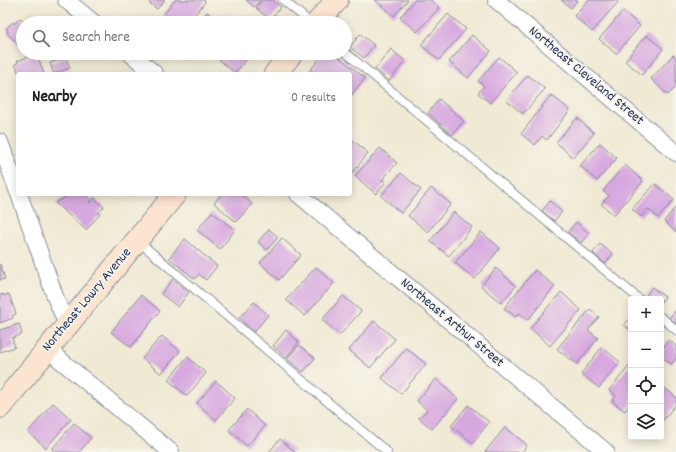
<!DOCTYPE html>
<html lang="en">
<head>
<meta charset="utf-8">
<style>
	body { margin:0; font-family:Dekko,sans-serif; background:#f6f6f6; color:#222 }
	.controls { position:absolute; right:12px; bottom:12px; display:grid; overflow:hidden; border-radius:4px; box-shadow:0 2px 10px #0003 }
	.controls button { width:36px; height:36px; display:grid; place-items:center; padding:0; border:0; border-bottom:1px solid #e0e0e0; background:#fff; color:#222; font:20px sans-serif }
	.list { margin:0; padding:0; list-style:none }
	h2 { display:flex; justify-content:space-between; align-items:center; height:52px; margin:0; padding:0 16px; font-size:17px }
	h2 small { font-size:13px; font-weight:400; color:#767676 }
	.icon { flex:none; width:22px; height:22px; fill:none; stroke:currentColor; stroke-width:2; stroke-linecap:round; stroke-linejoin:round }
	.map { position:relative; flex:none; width:676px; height:452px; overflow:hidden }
	.search { position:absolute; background:#fff; box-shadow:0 2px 10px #0003; left:16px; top:16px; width:336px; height:44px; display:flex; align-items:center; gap:10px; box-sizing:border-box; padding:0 14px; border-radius:22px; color:#767676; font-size:15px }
	.panel { position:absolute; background:#fff; box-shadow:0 2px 10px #0003; left:16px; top:72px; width:336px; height:124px; border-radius:4px }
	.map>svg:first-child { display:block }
	.building { fill:#d7a8e0 }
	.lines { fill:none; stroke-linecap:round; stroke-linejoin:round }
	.lane-casing { stroke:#868c99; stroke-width:10 }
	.street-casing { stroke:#868c99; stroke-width:18 }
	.secondary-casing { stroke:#868c99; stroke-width:24 }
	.lane { stroke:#fff; stroke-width:8 }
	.street { stroke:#fff; stroke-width:16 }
	.secondary { stroke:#fce5d0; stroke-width:22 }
	.labels { text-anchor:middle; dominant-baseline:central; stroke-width:3.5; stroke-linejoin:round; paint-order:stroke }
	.street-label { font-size:14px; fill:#1b2f5e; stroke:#f7f3e8 }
</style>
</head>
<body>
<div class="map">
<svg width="676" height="452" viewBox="0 0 676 452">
	<rect width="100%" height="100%" fill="#f7f3e8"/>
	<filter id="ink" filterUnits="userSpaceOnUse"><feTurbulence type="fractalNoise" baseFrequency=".025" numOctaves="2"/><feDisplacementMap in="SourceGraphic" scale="8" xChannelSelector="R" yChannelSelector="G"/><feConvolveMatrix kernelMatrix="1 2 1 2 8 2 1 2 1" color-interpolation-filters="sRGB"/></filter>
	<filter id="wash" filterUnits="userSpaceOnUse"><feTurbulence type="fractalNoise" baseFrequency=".012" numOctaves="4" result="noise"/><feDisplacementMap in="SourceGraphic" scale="16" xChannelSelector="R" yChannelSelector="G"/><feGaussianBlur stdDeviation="0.9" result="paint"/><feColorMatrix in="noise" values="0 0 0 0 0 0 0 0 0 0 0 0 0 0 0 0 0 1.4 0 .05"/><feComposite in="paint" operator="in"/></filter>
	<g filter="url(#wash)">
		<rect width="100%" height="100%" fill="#f0ead4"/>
		<g id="blocks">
			<path class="building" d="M152 0H165L157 9 149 3Z
				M175 0H204L205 2 188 23H173L163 15Z
				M246 0H260L254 7Z
				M262 0H273L281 7 270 20 256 8Z
				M375 0H408L394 16Z
				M415 0H431L439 8 417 32 400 17Z
				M561 0H578L571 8Z
				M588 0H616L618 2 592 32 574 16Z
				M623 11 640 26 616 54 599 39Z
				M207 12 214 18 216 17 220 20 219 22 220 23H198Z
				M448 14 466 29 439 60 421 45Z
				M20 18 26 23H23V49L7 33 8 31 6 29 13 22 14 24Z
				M360 34 374 45 364 58 350 47Z
				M472 35 491 51 468 78 449 62Z
				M646 35 663 49 642 75 625 61Z
				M391 49 405 61 389 81 375 69Z
				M220 53H252L235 73 216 57Z
				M324 53H334L365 78 350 97V74H307Z
				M37 54 44 74H19L15 64 18 63 17 61Z
				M673 55 676 57V87L668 95 651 79Z
				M499 57 517 72 490 103 478 93 484 86 478 81Z
				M66 58 70 68 54 74 50 63Z
				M528 75 545 89 523 114 506 100Z
				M551 95 570 110 547 140 542 136 535 145 521 134Z
				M439 99 464 121 452 135 428 113Z
				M577 118 594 133 573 158 556 142Z
				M350 138 368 153 353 172 350 170Z
				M600 143 617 158 597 181 580 166Z
				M380 148 397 163 382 180 386 182 376 194 355 176Z
				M625 165 643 181 614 215 601 204 609 196 603 191Z
				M401 173 421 190 401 213 381 196Z
				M655 184 674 200 658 218 648 209 641 217 632 209Z
				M431 188 451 204 428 232 408 216Z
				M71 194H85L90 199 89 201 90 203 94 198 104 207 98 213 100 214 86 230 55 203Z
				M222 194H241L252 204 236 222 214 203Z
				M550 201 562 212 554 221 542 211Z
				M676 207V232L664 221Z
				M212 212 235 230 220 249 197 230Z
				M454 212 472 227 449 256 430 241Z
				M576 222 589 233 581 243 568 232Z
				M269 229 278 237 267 250 258 242Z
				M481 232 500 248 475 279 455 263Z
				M282 238 301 255 279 280 260 263Z
				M185 239 217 266 206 280 199 274 195 279 169 258Z
				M600 244 613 254 605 264 593 253Z
				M0 264 5 279 0 280Z
				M316 267 334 283 305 316 286 300Z
				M496 268 516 286 501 303 481 286Z
				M535 270 555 286 528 320 519 313 516 317 504 308Z
				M173 279 189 292 178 307 161 294Z
				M652 287 665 297 661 302V299H648L645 297Z
				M561 292 581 310 550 346 530 328Z
				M3 294V296L9 294 16 314 12 316 13 318 0 323V295Z
				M141 295 160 311 131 347 111 332Z
				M343 296 361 311 340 335 322 320Z
				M254 302 268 315 254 332 239 318Z
				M590 309 599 317 588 330 598 338 577 364 557 349Z
				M676 310V323L669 318Z
				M631 317V330L624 325Z
				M374 321 395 339 370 368 349 350Z
				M19 324 22 334 12 338 15 347 0 352V330Z
				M286 330 299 342 286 358 273 346Z
				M162 336 180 351 161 374 142 358Z
				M669 340 676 346V359L671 364 661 356V350Z
				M299 345 315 358 303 372 287 359Z
				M602 347 620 362 599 388 581 374Z
				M406 348 426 364 401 394 382 378Z
				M187 357 206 373 187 396 168 380Z
				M631 364V404L625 411 612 401 616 396 609 390Z
				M436 379 458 399 432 429 419 418 427 410 417 401Z
				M216 381 235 398 216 420 197 403Z
				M661 385 676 397V404L661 423Z
				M53 403 71 419 46 448 28 432Z
				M468 405 489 422 473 443 451 426Z
				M247 409 265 426 247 446 229 430Z
				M74 423 91 438 79 452H56L52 449Z
				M505 427 527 445 522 452H485Z
				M280 439 295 452H269Z"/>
		</g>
	</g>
	<g filter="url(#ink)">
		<use href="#blocks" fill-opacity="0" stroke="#868c99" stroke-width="1"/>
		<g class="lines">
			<g class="lane-casing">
				<path id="lane" d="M283 0 311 23
					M345 52 639 299
					M138 241 387 452
					M661 317 676 330"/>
			</g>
			<g class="street-casing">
				<path id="street" d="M66 0 94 23
					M496 0 676 153
					M130 53 155 74
					M0 142 18 192
					M19 194 56 299 67 325
					M298 194 606 452
					M47 349 171 452"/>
			</g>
			<g class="secondary-casing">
				<path id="secondary" d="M317 23 337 0
					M275 74 292 53
					M0 407 175 194"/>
			</g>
			<use href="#lane" class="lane"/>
			<use href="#street" class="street"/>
			<use href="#secondary" class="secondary"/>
		</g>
	</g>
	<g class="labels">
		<g class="street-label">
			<text transform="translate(586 76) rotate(40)">Northeast Cleveland Street</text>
			<text transform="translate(87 300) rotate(-50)">Northeast Lowry Avenue</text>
			<text transform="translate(452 323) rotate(40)">Northeast Arthur Street</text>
		</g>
	</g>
</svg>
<div class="controls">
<button>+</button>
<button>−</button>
<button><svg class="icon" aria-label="locate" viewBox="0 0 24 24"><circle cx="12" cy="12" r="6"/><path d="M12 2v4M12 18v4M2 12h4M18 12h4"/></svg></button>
<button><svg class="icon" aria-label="layers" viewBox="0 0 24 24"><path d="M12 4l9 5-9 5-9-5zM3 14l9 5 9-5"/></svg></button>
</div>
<div class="search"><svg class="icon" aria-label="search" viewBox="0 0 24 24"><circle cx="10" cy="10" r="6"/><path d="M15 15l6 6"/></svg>Search here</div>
<section class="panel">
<h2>Nearby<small>0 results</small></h2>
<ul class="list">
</ul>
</section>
</div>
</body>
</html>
